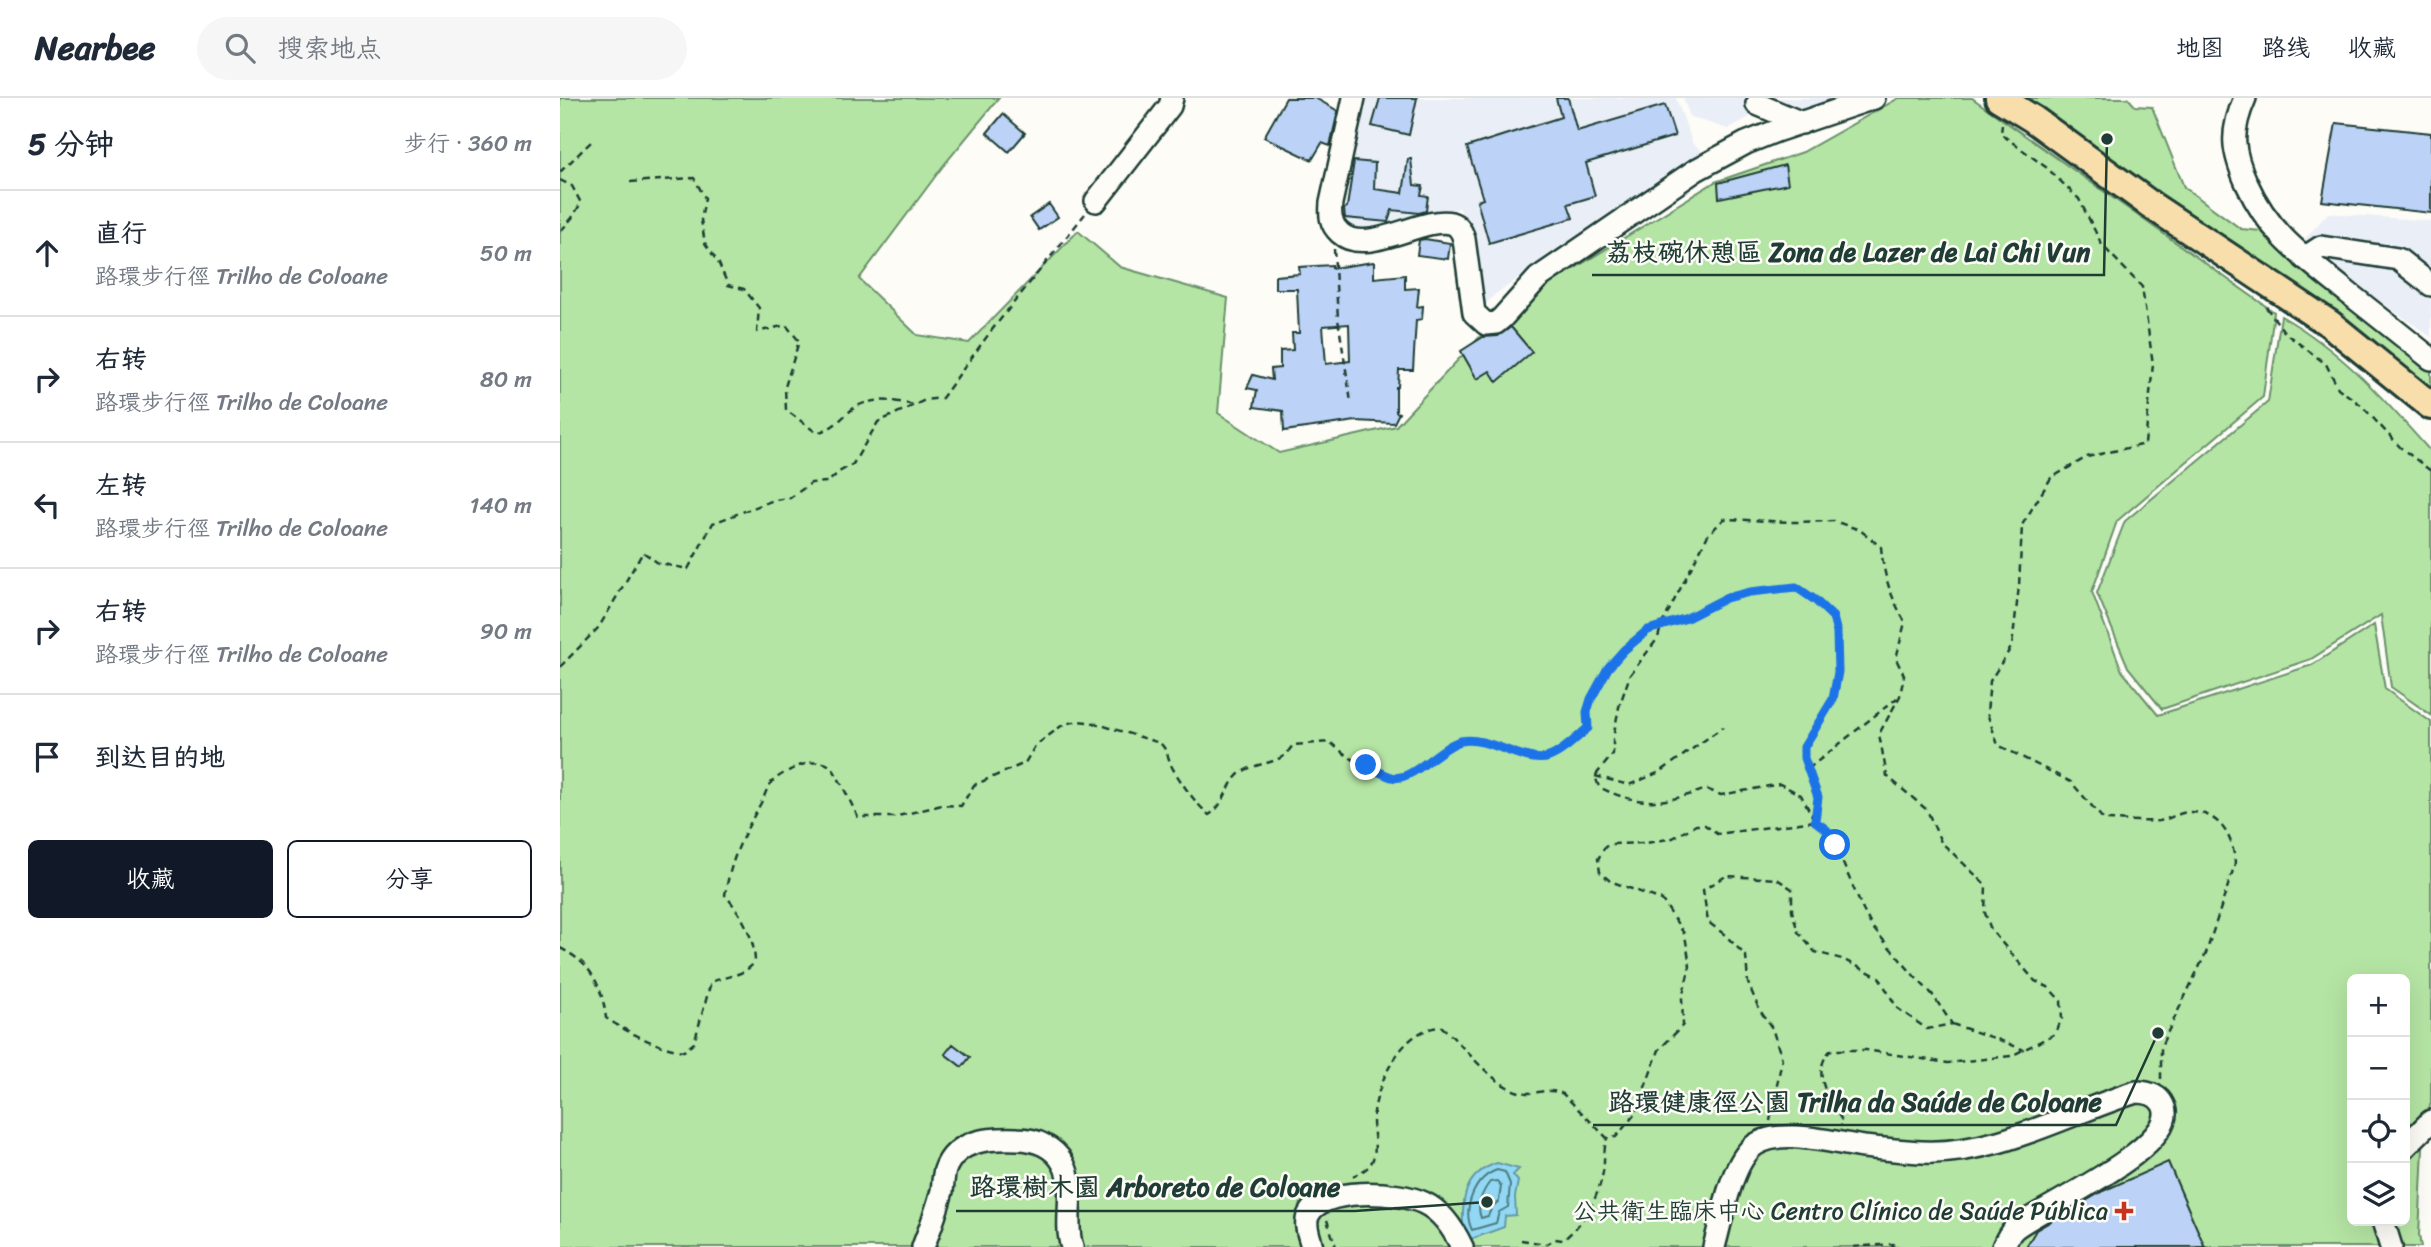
<!DOCTYPE html>
<html lang="zh">
<head>
<meta charset="utf-8">
<style>
	body { margin:0; font-family:Sriracha,"LXGW WenKai TC",sans-serif; background:#f6f6f7; color:#1f2937 }
	.controls { position:absolute; right:21px; bottom:21px; display:grid; overflow:hidden; border-radius:10px; box-shadow:0 7px 28px #0002 }
	.controls button { width:63px; height:63px; display:grid; place-items:center; padding:0; border:0; border-bottom:2px solid #e0e1e3; background:#fff; color:#1f2937; font:35px sans-serif }
	.stop { position:absolute; width:21px; height:21px; margin:-16px; border:5px solid #1a73e8; border-radius:50%; background:#fff }
	.stop.end { background:#1a73e8; border-color:#fff; box-shadow:0 2px 7px #0008 }
	.list { margin:0; padding:0; list-style:none }
	h2 { display:flex; justify-content:space-between; align-items:center; height:91px; margin:0; padding:0 28px; font-size:30px }
	h2 small { font-size:23px; font-weight:400; color:#747a83 }
	.list li { display:grid; grid-template-columns:46px 1fr auto; gap:21px; align-items:center; box-sizing:border-box; height:126px; padding:0 28px; border-top:2px solid #e0e1e3 }
	.list b { display:block; font-size:26px; white-space:nowrap }
	.list p { margin:0; font-size:23px; white-space:nowrap; color:#747a83 }
	.list em { font-size:23px; font-style:normal; color:#747a83 }
	.actions { display:flex; gap:14px; padding:21px 28px }
	.actions a { flex:1; padding:16px 0; border:2px solid #111827; border-radius:10px; text-align:center; font-size:24px; color:#111827 }
	.actions .main { background:#111827; color:#fff }
	.icon { flex:none; width:38px; height:38px; fill:none; stroke:currentColor; stroke-width:2; stroke-linecap:round; stroke-linejoin:round }
	.map { position:relative; flex:none; width:1871px; height:1149px; overflow:hidden }
	header { display:flex; align-items:center; gap:42px; box-sizing:border-box; height:98px; padding:0 35px; background:#fff; border-bottom:2px solid #e0e1e3 }
	header strong { font-size:33px }
	nav { display:flex; gap:38px; margin-inline-start:auto; font-size:24px }
	.search { width:490px; height:63px; background:#f6f6f7; display:flex; align-items:center; gap:18px; box-sizing:border-box; padding:0 24px; border-radius:38px; color:#747a83; font-size:26px }
	main { display:flex }
	aside { flex:1; background:#fff }
	.map>svg:first-child { display:block }
	.built { fill:#eaeff7 }
	.green { fill:#b5e5a4; stroke:#6a916c; stroke-width:2; fill-rule:evenodd }
	.water { fill:#92d8f4; stroke:#649aa7; stroke-width:2 }
	.lines { fill:none; stroke-linecap:round; stroke-linejoin:round }
	.shore { stroke:#4d7b81; stroke-width:2 }
	.building { fill:#bcd2f6; stroke:#1f3d34; stroke-width:2; fill-rule:evenodd }
	.minor-casing { stroke:#1f3d34; stroke-width:26 }
	.major-casing { stroke:#1f3d34; stroke-width:32 }
	.path { stroke:#1f3d34; stroke-width:2.5; stroke-dasharray:7 5; stroke-linecap:butt }
	.minor { stroke:#fdfcf7; stroke-width:21 }
	.major { stroke:#f8deab; stroke-width:26 }
	.route { stroke:#1a73e8; stroke-width:9 }
	.poi-dot { fill:#c8321e; stroke:#fdfcf7; stroke-width:2.5 }
	.labels { text-anchor:middle; dominant-baseline:central; stroke-width:5; stroke-linejoin:round; paint-order:stroke }
	.poi-label { font-size:24px; fill:#1f3d34; stroke:#fdfcf7; text-anchor:end }
	.leader { fill:none; stroke:#1f3d34; stroke-width:2.5 }
	.callout-dot { fill:#1f3d34; stroke:#fdfcf7; stroke-width:2.5 }
	.callout-label { font-size:26px; text-anchor:middle; font-weight:bold; fill:#1f3d34; stroke:#fdfcf7; stroke-width:5; stroke-linejoin:round; paint-order:stroke }
</style>
</head>
<body>
<header>
<strong>Nearbee</strong>
<div class="search"><svg class="icon" aria-label="search" viewBox="0 0 24 24"><circle cx="10" cy="10" r="6"/><path d="M15 15l6 6"/></svg>搜索地点</div>
<nav><a>地图</a><a>路线</a><a>收藏</a></nav>
</header>
<main>
<aside>
<h2>5 分钟<small>步行 · 360 m</small></h2>
<ul class="list">
<li><svg class="icon" aria-label="ahead" viewBox="0 0 24 24"><path d="M12 20V5M6 11l6-6 6 6"/></svg><div><b>直行</b><p>路環步行徑 Trilho de Coloane</p></div><em>50 m</em></li>
<li><svg class="icon" aria-label="right" viewBox="0 0 24 24"><path d="M7 20v-9h11M14 6l5 5-5 5"/></svg><div><b>右转</b><p>路環步行徑 Trilho de Coloane</p></div><em>80 m</em></li>
<li><svg class="icon" aria-label="left" viewBox="0 0 24 24"><path d="M17 20v-9H6M10 6l-5 5 5 5"/></svg><div><b>左转</b><p>路環步行徑 Trilho de Coloane</p></div><em>140 m</em></li>
<li><svg class="icon" aria-label="right" viewBox="0 0 24 24"><path d="M7 20v-9h11M14 6l5 5-5 5"/></svg><div><b>右转</b><p>路環步行徑 Trilho de Coloane</p></div><em>90 m</em></li>
<li><svg class="icon" aria-label="arrive" viewBox="0 0 24 24"><path d="M6 21V4h12l-3 4 3 4H6"/></svg><div><b>到达目的地</b></div></li>
</ul>
<div class="actions"><a class="main">收藏</a><a>分享</a></div>
</aside>
<div class="map">
<svg width="1871" height="1149" viewBox="0 0 1871 1149">
	<rect width="100%" height="100%" fill="#fdfcf7"/>
	<filter id="ink" filterUnits="userSpaceOnUse"><feTurbulence type="fractalNoise" baseFrequency=".0143" numOctaves="2"/><feDisplacementMap in="SourceGraphic" scale="14" xChannelSelector="R" yChannelSelector="G"/><feConvolveMatrix kernelMatrix="1 2 1 2 8 2 1 2 1" color-interpolation-filters="sRGB"/></filter>
	<g filter="url(#ink)">
		<path class="built" d="M801 0H1116L1133 46 1140 51 1142 59 1129 66 934 197 927 205 922 207 916 191 900 110 794 133 785 121 778 117Z
			M1123 0H1294L1223 24 1205 17H1193L1168 31 1130 19Z
			M1768 115 1871 123V239L1790 182 1743 143Z"/>
		<path class="green" d="M0 0H439L383 68 299 181 357 237 409 245 518 133 560 169 668 200 658 315 719 355 836 328 942 215 1155 84 1243 54 1339 0H1412L1714 214 1703 299 1557 423 1532 494 1562 573 1598 617 1752 567 1814 527 1825 591 1871 624V1004L1864 1028 1859 1137 1861 1149H0ZM1792 881H1845V1123H1792Z
			M1465 0H1568L1575 8 1592 9 1624 89 1681 131 1701 133 1871 272V292L1532 54 1478 9Z
			M1721 218C1781 252 1826 303 1871 354V617L1831 589 1821 517 1751 561 1602 611 1568 569 1537 495 1565 423 1708 304Z"/>
		<path class="water" d="M937 1065 959 1071 953 1077 958 1083 955 1099 956 1117 945 1118 944 1129 903 1144C903 1110 898 1078 937 1065Z"/>
		<g class="lines">
			<path class="shore" d="M937 1072 945 1074 950 1086 948 1109 939 1114 936 1125 912 1132C902 1111 914 1080 937 1072Z
				M937 1083 941 1088 939 1103 932 1109 928 1118 921 1120C916 1108 922 1094 930 1084Z"/>
		</g>
		<path class="building" d="M726 0H755L778 13 770 48 762 45 752 62 704 39Z
			M820 0H857L849 37 812 28Z
			M996 0H1008L1017 33 1105 7 1115 38 1026 65 1035 98 1008 106 1013 120 929 145 917 103 923 101 907 49 1001 19Z
			M443 16 465 35 449 54 427 35Z
			M1776 25 1871 35V115L1762 103Z
			M848 61H851L854 87 863 88 861 97 868 98 866 113 859 115 832 112 828 124 785 120 784 111 787 109 794 63 815 65 814 91 843 95Z
			M1225 67 1228 86 1159 100 1158 85Z
			M489 106 498 119 479 132 470 119Z
			M865 141 890 145 888 161 857 157 859 142Z
			M814 164V180L845 177V191L859 190 857 209 863 208 862 221 856 222 853 272H839L838 289H836V314L839 315 834 325 796 323 724 333 723 313 694 309 697 292 687 290 693 277 712 282 711 271 720 270V253L733 252 732 235H739L737 191H715V178L740 176 739 169 772 167V170ZM789 226 790 263 766 266 763 228Z
			M951 229 972 254 937 284 930 273 917 281 901 253 923 239 938 238Z
			M393 946 410 959 402 969 385 956Z
			M1608 1064 1645 1149H1466L1476 1132 1543 1093Z"/>
		<g class="lines">
			<g class="minor-casing">
				<path id="minor" d="M794 0 771 105C770 117 770 126 780 135 806 159 862 118 891 125 898 127 902 134 904 141L914 215 926 226 936 225 942 220 978 180 1136 72 1186 45 1216 33 1314 0
					M1685 0C1670 34 1672 53 1687 86 1710 137 1745 160 1787 194 1815 216 1843 238 1871 261
					M1197 6 1242 25
					M536 103 610 8 612 0
					M1744 160 1761 149 1838 161 1871 187
					M1845 1049 1871 1023
					M1823 1123 1831 1149
					M363 1149C370 1131 377 1112 382 1093 383 1086 383 1079 385 1072 396 1041 431 1040 458 1041 476 1041 494 1049 503 1065 517 1090 503 1123 512 1149
					M752 1149C750 1139 744 1128 748 1118 760 1088 839 1093 864 1105 881 1113 894 1132 902 1149
					M1154 1149C1162 1121 1171 1064 1195 1047 1220 1029 1274 1045 1304 1049 1323 1051 1343 1053 1362 1054 1438 1057 1505 1016 1576 994 1587 994 1598 996 1603 1007 1624 1047 1481 1109 1454 1131 1449 1136 1446 1142 1443 1149"/>
			</g>
			<g class="major-casing">
				<path id="major" d="M1439 0 1473 21 1591 107 1770 226 1871 308"/>
			</g>
			<path class="path" d="M1442 26 1441 36 1487 70 1519 101 1542 147 1582 189 1593 266 1585 346 1527 359 1491 380 1462 427 1459 488 1452 548 1430 583 1427 615 1438 647 1511 684 1544 722C1562 722 1582 724 1599 723 1610 721 1619 714 1631 714 1660 714 1674 740 1675 766L1646 855 1601 948V981
				M0 74 32 43
				M0 82 12 88 21 105 12 120 0 134
				M70 84 134 80 145 100 141 122 145 145 159 166 168 187 184 191 199 210 197 234 226 227 239 243 225 289 226 312 257 335C276 328 275 326 289 314 306 298 333 302 354 307
				M774 151 778 221 791 304
				M1706 209 1725 235 1766 266 1778 290 1801 307 1841 350 1871 373
				M0 569 39 529 83 454 98 465 128 471 153 425 214 402 230 400 251 385 268 384 279 374 293 366 318 324 365 302 382 300 431 233 525 116
				M1248 671 1337 600
				M1035 678 1069 687 1100 674 1163 629
				M0 850C31 865 42 887 46 920 65 933 101 951 124 953L134 945 151 884C166 878 186 878 195 863 194 838 181 815 165 797 172 757 183 738 202 703 205 697 207 689 212 684 219 677 230 672 239 668 249 664 262 662 270 668 276 672 293 710 298 719H334L382 707 401 708 414 687 465 665 475 648 504 626 519 623 534 625 600 645C608 652 608 662 613 671 623 687 635 705 649 717 665 707 666 688 679 676 692 666 708 667 722 659 726 657 730 651 733 647L770 644C786 659 829 688 851 675 868 665 881 648 901 643 928 637 967 668 989 659 1003 654 1017 639 1028 630L1027 614 1031 601 1048 570 1064 552 1088 532 1127 520 1166 500 1190 494 1236 489 1255 502 1273 519 1277 535 1278 574 1273 601 1244 649V660L1258 700 1255 723 1157 736 1145 727H1136L1113 740 1087 745 1051 746 1045 749 1038 761 1040 774 1050 783 1102 802 1125 837 1130 868 1122 900 1123 927 1099 952 1075 1016 1056 1039 1047 1040 1003 996C988 988 972 999 956 993 929 983 904 948 882 929 841 929 815 988 813 1023 813 1035 817 1049 813 1061 810 1070 802 1074 793 1078
				M1392 926 1437 941 1464 952
				M1210 1023 1222 961 1212 930 1199 911 1188 885 1186 858 1165 837 1148 824 1143 792 1166 778 1217 781 1232 791V813L1238 834 1255 854 1282 861 1319 879 1337 910 1367 931 1392 926 1372 896 1356 880 1312 829 1303 812 1275 747 1267 732 1255 723 1241 697 1220 686 1161 697 1146 691C1105 706 1079 709 1039 689L1035 678 1053 656V640L1059 609 1070 577 1098 540 1101 528 1148 437 1164 421 1234 424 1274 423 1300 432 1321 449C1324 479 1330 497 1345 524L1336 561 1344 577 1340 598 1319 636 1327 678 1367 712 1381 744 1426 787 1425 815 1431 832 1475 883 1488 889 1501 903 1502 922 1493 937 1451 958 1388 965 1306 952H1271C1249 974 1270 1003 1283 1024L1281 1028
				M767 1122 776 1149
				M961 1142 986 1146 995 1141 1003 1142C1024 1125 1038 1101 1043 1074 1045 1063 1043 1052 1047 1040
				M1293 1149 1333 1146V1149"/>
			<use href="#minor" class="minor"/>
			<use href="#major" class="major"/>
		</g>
	</g>
	<g class="lines" filter="url(#ink)">
		<path class="route" d="M806 667C814 671 822 676 831 679 852 685 879 648 901 643 928 637 968 668 989 659 1003 654 1017 639 1028 630L1027 614 1031 601 1048 570 1064 552 1088 532 1127 520 1166 500 1190 494 1236 489 1255 502 1273 519 1277 535 1278 574 1273 601 1244 649V660L1258 699 1255 723 1267 732 1275 747"/>
	</g>
	<path class="poi-dot" d="M1560.5 1102.5h7v7h7v7h-7v7h-7v-7h-7v-7h7z"/>
	<g class="labels">
		<g class="poi-label">
			<text x="1548" y="1113">公共衛生臨床中心 Centro Clínico de Saúde Pública</text>
		</g>
	</g>
	<path class="leader" d="M1547 41L1544 177H1032M1598 935L1556 1027H1033M927 1104L795 1113H396"/>
	<g class="callout-dot">
		<circle cx="1547" cy="41" r="7"/>
		<circle cx="1598" cy="935" r="7"/>
		<circle cx="927" cy="1104" r="7"/>
	</g>
	<g class="callout-label">
		<text x="1288" y="163">荔枝碗休憩區 Zona de Lazer de Lai Chi Vun</text>
		<text x="1295" y="1013">路環健康徑公園 Trilha da Saúde de Coloane</text>
		<text x="595" y="1098">路環樹木園 Arboreto de Coloane</text>
	</g>
</svg>
<div class="controls">
<button>+</button>
<button>−</button>
<button><svg class="icon" aria-label="locate" viewBox="0 0 24 24"><circle cx="12" cy="12" r="6"/><path d="M12 2v4M12 18v4M2 12h4M18 12h4"/></svg></button>
<button><svg class="icon" aria-label="layers" viewBox="0 0 24 24"><path d="M12 4l9 5-9 5-9-5zM3 14l9 5 9-5"/></svg></button>
</div>
<div class="stop" style="left:1275px;top:747px"></div>
<div class="stop end" style="left:806px;top:667px"></div>
</div>
</main>
</body>
</html>
